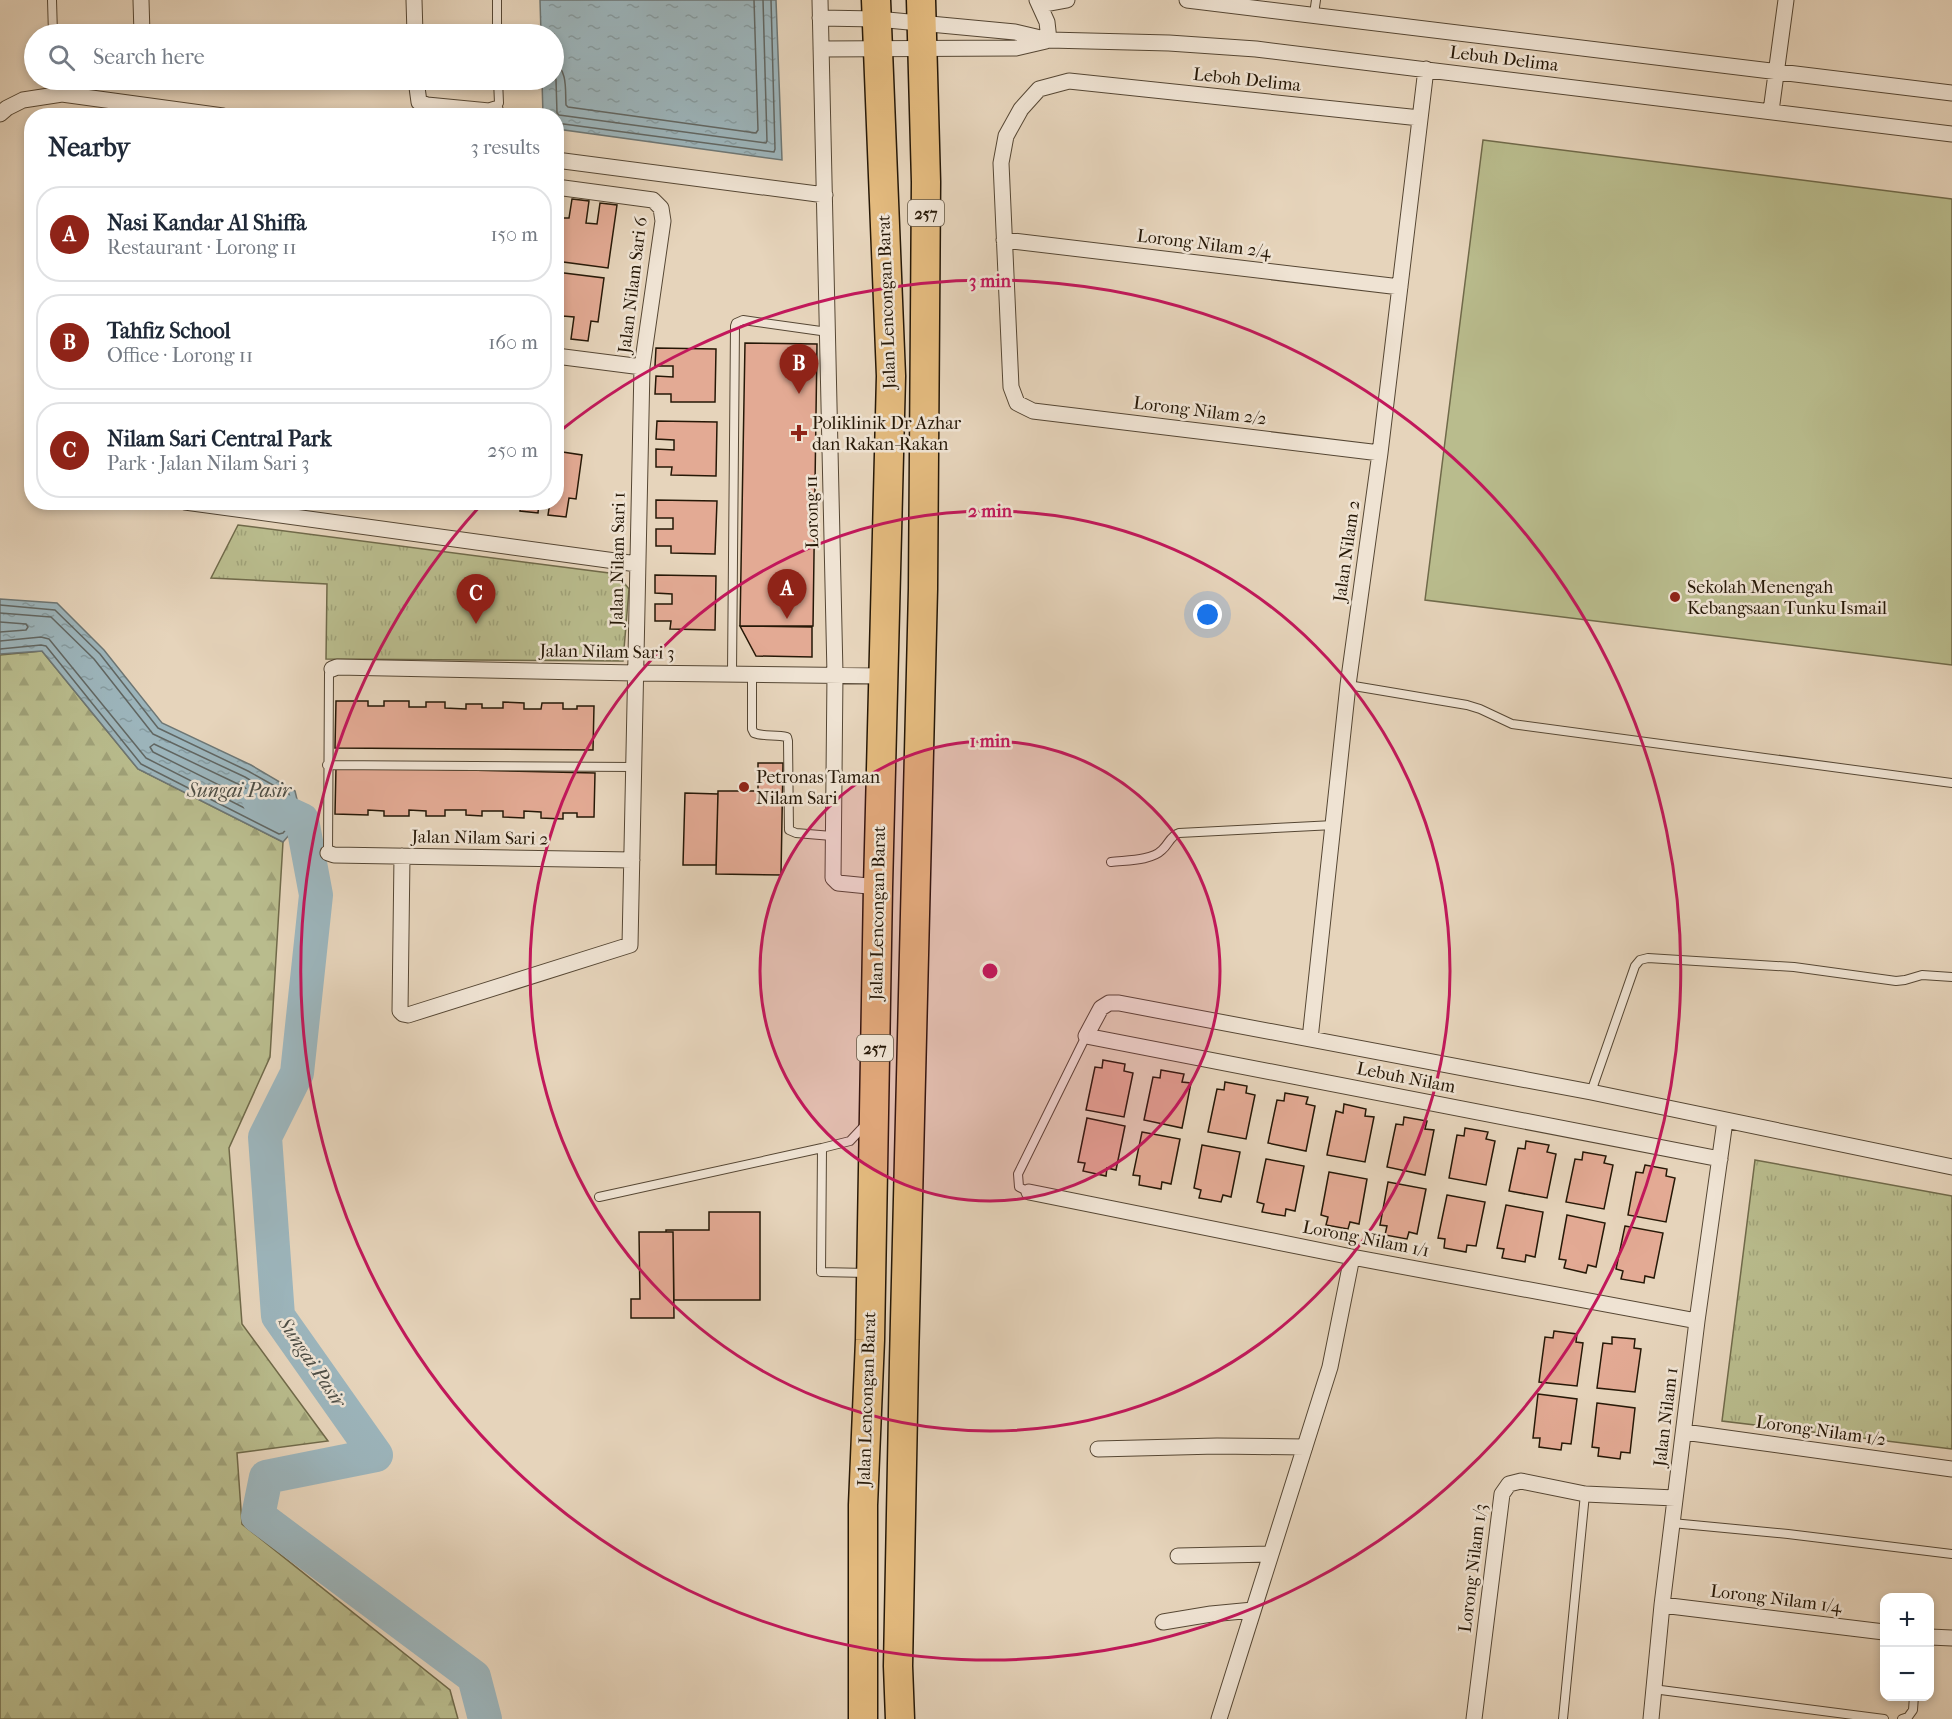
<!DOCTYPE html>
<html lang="en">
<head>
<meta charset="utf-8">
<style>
	body { margin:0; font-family:"IM FELL French Canon",serif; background:#f6f6f7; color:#1f2937 }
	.controls { position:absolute; right:18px; bottom:18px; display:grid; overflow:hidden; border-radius:12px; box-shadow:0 3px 9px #0003 }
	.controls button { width:54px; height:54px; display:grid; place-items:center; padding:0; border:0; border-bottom:2px solid #e0e1e3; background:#fff; color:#1f2937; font:30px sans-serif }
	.you { position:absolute; left:1208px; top:615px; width:21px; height:21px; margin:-15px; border:4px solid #fff; border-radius:50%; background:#1a73e8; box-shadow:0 0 0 9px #1a73e833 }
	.badge { display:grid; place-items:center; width:39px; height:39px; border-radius:50%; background:#8f2418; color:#fff; font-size:20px; font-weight:700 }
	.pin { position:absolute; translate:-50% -50px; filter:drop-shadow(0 2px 3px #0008) }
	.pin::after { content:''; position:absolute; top:32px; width:21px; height:18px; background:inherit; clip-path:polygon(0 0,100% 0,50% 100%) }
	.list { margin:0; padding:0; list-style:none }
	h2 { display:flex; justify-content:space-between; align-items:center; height:78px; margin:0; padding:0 24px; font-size:26px }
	h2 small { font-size:20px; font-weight:400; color:#747a83 }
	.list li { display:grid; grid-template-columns:39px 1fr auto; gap:18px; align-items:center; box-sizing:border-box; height:96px; margin:0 12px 12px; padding:0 12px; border:2px solid #e0e1e3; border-radius:24px }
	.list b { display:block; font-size:22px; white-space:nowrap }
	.list p { margin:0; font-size:20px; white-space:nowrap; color:#747a83 }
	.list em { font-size:20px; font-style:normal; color:#747a83 }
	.icon { flex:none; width:33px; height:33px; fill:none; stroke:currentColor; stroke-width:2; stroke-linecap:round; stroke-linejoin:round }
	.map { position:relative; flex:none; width:1952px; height:1719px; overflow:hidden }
	.search { position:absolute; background:#fff; box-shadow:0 3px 9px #0003; left:24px; top:24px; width:540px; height:66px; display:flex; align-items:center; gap:15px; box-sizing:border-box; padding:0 21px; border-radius:33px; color:#747a83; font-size:22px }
	.panel { position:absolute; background:#fff; box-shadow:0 3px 9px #0003; left:24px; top:108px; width:540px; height:402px; border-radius:24px }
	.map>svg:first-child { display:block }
	.green { fill:#b9bc8d; stroke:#706a4a; stroke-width:1.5 }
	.forest { fill:url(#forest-firs); stroke:#706a4a; stroke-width:1.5 }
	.park { fill:url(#park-tufts); stroke:#706a4a; stroke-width:1.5 }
	.water { fill:url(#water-ripples); stroke:#6d7674; stroke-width:1.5 }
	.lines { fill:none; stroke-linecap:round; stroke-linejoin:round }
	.shore { stroke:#616662; stroke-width:1.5 }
	.river { stroke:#9cb5bc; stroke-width:34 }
	.building { fill:#e3aa94; stroke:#261807; stroke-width:1.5 }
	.lane-casing { stroke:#564734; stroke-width:10 }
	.street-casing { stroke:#564734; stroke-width:17 }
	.highway-casing { stroke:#261807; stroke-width:31 }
	.lane { stroke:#efe3d3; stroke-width:8 }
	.street { stroke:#efe3d3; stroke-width:15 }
	.highway { stroke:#e3ba7e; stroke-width:28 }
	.ring { fill:none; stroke:#c2185b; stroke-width:3 }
	.poi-dot { fill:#8f2418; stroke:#efe3d3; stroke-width:2 }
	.labels { text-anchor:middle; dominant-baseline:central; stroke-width:5; stroke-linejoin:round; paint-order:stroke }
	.shield { fill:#efe3d3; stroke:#625544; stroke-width:1.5 }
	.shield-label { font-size:16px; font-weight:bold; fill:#261807 }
	.street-label { font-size:18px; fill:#261807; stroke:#efe3d3 }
	.poi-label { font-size:18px; fill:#261807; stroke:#efe3d3; text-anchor:start }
	.water-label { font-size:20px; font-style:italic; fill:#4f4f46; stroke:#efe3d3 }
	.centre { fill:#c2185b; stroke:#efe3d3; stroke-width:3 }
	.ring-label { font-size:18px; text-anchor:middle; font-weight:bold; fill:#c2185b; stroke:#efe3d3; stroke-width:5; stroke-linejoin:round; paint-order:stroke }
</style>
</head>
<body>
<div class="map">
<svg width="1952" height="1719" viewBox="0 0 1952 1719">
	<defs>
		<pattern id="forest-firs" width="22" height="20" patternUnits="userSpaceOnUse" patternTransform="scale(1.5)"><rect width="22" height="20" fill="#b9bc8d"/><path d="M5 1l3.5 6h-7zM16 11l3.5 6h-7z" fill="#9fa178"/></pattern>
		<pattern id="park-tufts" width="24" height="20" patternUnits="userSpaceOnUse" patternTransform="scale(1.5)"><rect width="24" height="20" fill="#b9bc8d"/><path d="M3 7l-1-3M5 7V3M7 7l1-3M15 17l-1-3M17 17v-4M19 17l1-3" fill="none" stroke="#9fa178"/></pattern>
		<pattern id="water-ripples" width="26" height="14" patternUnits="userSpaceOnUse" patternTransform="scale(1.5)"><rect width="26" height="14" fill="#9cb5bc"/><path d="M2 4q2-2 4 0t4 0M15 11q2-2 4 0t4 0" fill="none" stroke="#869ba0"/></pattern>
	</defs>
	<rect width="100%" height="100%" fill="#e6d4bb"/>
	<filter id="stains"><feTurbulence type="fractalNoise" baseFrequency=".00333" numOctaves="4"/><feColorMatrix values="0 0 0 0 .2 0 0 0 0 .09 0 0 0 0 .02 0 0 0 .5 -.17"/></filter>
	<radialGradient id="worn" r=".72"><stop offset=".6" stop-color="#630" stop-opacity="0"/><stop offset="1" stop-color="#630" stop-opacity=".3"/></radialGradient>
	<path class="green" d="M1483 140 1952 199V665L1425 600Z"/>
	<path class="forest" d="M42 651 138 769 283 842 270 1057 229 1148 242 1324 328 1441 237 1453 242 1524 450 1690 458 1719H0V655Z"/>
	<path class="park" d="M238 525 617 574 629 589 623 661 326 659 327 584 211 578Z
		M1755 1160 1952 1196V1449L1722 1421Z"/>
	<path class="water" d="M540 0H776L782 160 557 129 556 116 543 115 542 80H554V34H541Z
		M0 599 57 603 104 650 162 723 251 765 295 791 302 820 283 842 138 769 42 651 0 654Z"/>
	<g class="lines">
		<path class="shore" d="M554 61C568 72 565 89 566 105L568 107 756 133 758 130 754 0
			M554 73 556 80 557 113 559 115 766 143 767 141 763 0
			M556 123 774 152 775 149 771 0
			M0 605 55 610 100 654 158 728 248 771 289 794 295 819 283 833 279 834 141 764 46 646 41 645 0 649
			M0 613 51 617 94 659 153 734 245 777 282 799 286 817 281 824 278 825 146 758 49 639 41 637 0 641
			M0 622 26 624 28 627 26 630 0 632
			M154 744 240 785 274 805 275 810 271 811 153 752 150 747Z"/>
		<path class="river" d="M259 800 302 820 316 895 297 1073 265 1137 278 1316 376 1455 266 1477 258 1516 474 1677 485 1719"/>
	</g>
	<path class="building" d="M572 199 589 201 586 223 597 224 600 203 617 205 608 268 556 261 562 218H569Z
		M556 272 604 278 598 322 591 321 588 341 571 339 574 317 563 316 560 337H556Z
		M745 343 817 344 813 626H740Z
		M656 348 716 349 715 402H671V394H655L656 376 673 377V366H655Z
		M657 421 717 422 716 476 671 475 672 467H656V449L674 450V440L656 439Z
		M556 451 582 455 576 499 569 498 566 517 548 515 550 502H556Z
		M656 500 717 501 715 554 671 553V546H656V529H673V518H656Z
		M521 502H539L538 513 520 511Z
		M655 575 716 576 715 630 670 629 671 621H655V604H672V594L655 593Z
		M740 626 812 627V657L756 656Z
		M336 701H368V706H384V701H409V707H426V702H445V708L466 709V704H482V708H503V702L524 703V709H541L542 703H563V709H577V706H594L593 750 335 748Z
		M758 763H783L781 875 716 874 718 791H758Z
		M336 767 595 773 594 817H577V813H563V819L541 818V812L524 811V818L503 817V811H482V816L466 815V810H445V816H426V811L409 810V816H384V811L368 810V815L335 814Z
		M685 793 718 794 716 865H683Z
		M1103 1060 1125 1064 1124 1071 1133 1073 1124 1117 1086 1110 1095 1067 1102 1068Z
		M1161 1070 1184 1074 1182 1082 1191 1083 1182 1128 1144 1120 1153 1077 1160 1078Z
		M1225 1082 1247 1086 1246 1093 1255 1095 1246 1139 1208 1132 1217 1089 1224 1090Z
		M1285 1093 1308 1097 1306 1104 1315 1106 1306 1151 1268 1143 1277 1100 1284 1101Z
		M1344 1104 1366 1109 1365 1116 1374 1117 1365 1162 1327 1155 1336 1111 1343 1113Z
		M1404 1117 1427 1121 1425 1129 1434 1130 1425 1175 1387 1167 1396 1124 1403 1125Z
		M1087 1118 1125 1126 1116 1170 1107 1168 1106 1176 1083 1171 1085 1163 1078 1162Z
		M1465 1128 1488 1132 1486 1139 1495 1141 1486 1185 1449 1178 1457 1135 1464 1136Z
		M1142 1132 1180 1139 1171 1184 1162 1182 1161 1189 1139 1185 1140 1176 1133 1175Z
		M1526 1141 1549 1145 1547 1152 1556 1154 1547 1198 1509 1191 1518 1148 1525 1149Z
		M1202 1145 1240 1152 1231 1197 1223 1195 1221 1202 1199 1198 1201 1190 1194 1188Z
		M1583 1152 1606 1156 1604 1163 1613 1165 1604 1209 1566 1202 1575 1159 1582 1160Z
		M1266 1159 1304 1166 1295 1211 1286 1209 1285 1216 1262 1212 1264 1204 1257 1202Z
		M1645 1165 1667 1169 1666 1176 1675 1178 1666 1222 1628 1215 1636 1172 1643 1173Z
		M1329 1172 1367 1179 1359 1224 1350 1222 1348 1229 1326 1225 1328 1217 1321 1215Z
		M1388 1182 1426 1189 1417 1234 1409 1232 1407 1239 1385 1235 1387 1226 1380 1225Z
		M1447 1195 1485 1202 1476 1246 1467 1245 1466 1252 1444 1248 1445 1239 1438 1238Z
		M1506 1205 1543 1212 1535 1257 1526 1255 1525 1262 1502 1258 1504 1249 1497 1248Z
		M709 1212H760V1300H674L673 1232H666V1230H709Z
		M1567 1215 1605 1223 1596 1267 1588 1265 1586 1273 1564 1268 1566 1260 1559 1259Z
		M1625 1226 1663 1233 1654 1278 1645 1276 1644 1283 1621 1279 1623 1271 1616 1269Z
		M639 1232H673L674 1318H631V1299H640Z
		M1554 1331 1577 1334 1576 1342 1583 1343 1577 1386 1539 1382 1545 1337 1553 1338Z
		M1612 1337 1635 1339 1634 1348 1641 1349 1635 1392 1597 1388 1603 1343 1612 1344Z
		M1538 1394 1577 1399 1571 1444 1562 1443 1561 1450 1539 1447 1540 1438H1533Z
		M1597 1403 1635 1408 1630 1453 1621 1452 1620 1459 1598 1456 1599 1448 1592 1447Z"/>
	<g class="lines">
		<g class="lane-casing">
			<path id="lane" d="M52 0 53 34
				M497 0V34
				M1314 14 1316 0
				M495 109 499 103 498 80
				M732 673 735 326 736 323 743 320 828 332
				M752 673V729L754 733C764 737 776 734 787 737L788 741 789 830 796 833 832 836
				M1348 685 1467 705 1480 709 1512 724 1952 783
				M327 765 633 767
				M328 853 329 674 332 669
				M1111 862C1126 860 1151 861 1162 850 1169 844 1170 836 1179 833L1334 825
				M1591 1092 1635 966 1640 960 1648 958 1794 967 1896 981 1905 980 1922 975 1952 977
				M866 1124 850 1141 822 1148 821 1272 867 1273
				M1029 1192 1019 1187 1018 1174 1086 1036
				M599 1197 822 1148
				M1672 1523 1788 1534 1952 1554
				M1653 1689 1884 1719
				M1563 1719 1585 1494
				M1902 1719 1908 1717 1913 1710 1914 1696"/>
		</g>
		<g class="street-casing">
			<path id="street" d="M141 0 142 34
				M414 0 415 34
				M820 0 835 674 833 878 838 883 878 887
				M1037 0 1047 22 1049 40
				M1187 0 1952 93
				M1040 5 1067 0
				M820 18 877 19 1015 32 1049 40 1169 43 1256 49 1952 134
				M821 49 1016 48 1046 41
				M416 80 419 102 427 105 489 111 495 109
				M1771 111 1786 0
				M0 114 7 108 23 100 62 94 223 116
				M556 160 825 195
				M1004 240 1400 287
				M556 356 642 367
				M1380 453 1033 411 1017 403 1011 387 1001 163 1006 136 1021 109 1039 89 1069 81 1420 118
				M185 502 637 564
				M332 669 337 667 635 673 883 676
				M328 853 334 855 632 860
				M402 856 400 1011 403 1014 408 1015 630 945 642 367 663 221 661 208 653 200 556 187
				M1310 1039 1348 685 1380 453 1426 69
				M1720 1159 1086 1036 1101 1008 1109 1003H1119L1591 1092 1952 1167
				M1029 1192 1352 1257 1697 1321
				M1684 1432 1952 1469
				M1098 1449 1217 1446 1305 1447
				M1178 1556 1271 1554
				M1662 1605 1884 1632
				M1163 1622 1211 1614 1253 1610
				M1930 1637 1952 1638
				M1219 1719 1330 1367 1352 1257
				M1474 1719 1502 1494 1509 1484 1521 1481 1585 1494 1675 1498
				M1651 1719 1662 1605 1697 1321 1725 1121"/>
		</g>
		<g class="highway-casing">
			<path id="highway" d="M863 1719V1505L870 1340 878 887 891 376 876 0
				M900 1719 898 1666 904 1362 923 589 926 182 921 0"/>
		</g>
		<use href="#lane" class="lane"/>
		<use href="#street" class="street"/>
		<use href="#highway" class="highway"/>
	</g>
	<circle cx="990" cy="971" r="230" fill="#c2185b" fill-opacity=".12"/>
	<g class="ring">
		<circle cx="990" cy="971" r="230"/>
		<circle cx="990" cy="971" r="460"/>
		<path d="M560 431A690 690 0 1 1 481 505"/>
	</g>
	<g class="poi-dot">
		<path d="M796 424h6v6h6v6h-6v6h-6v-6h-6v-6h6z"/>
		<circle cx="1675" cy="597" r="6"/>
		<circle cx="744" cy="787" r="6"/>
	</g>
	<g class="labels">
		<g class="shield">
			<rect x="908" y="200" width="36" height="26" rx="4.5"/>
			<rect x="857" y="1035" width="36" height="26" rx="4.5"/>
		</g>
		<g class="shield-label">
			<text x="926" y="213">257</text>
			<text x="875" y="1048">257</text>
		</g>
		<g class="street-label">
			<text transform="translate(1504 59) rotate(7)">Lebuh Delima</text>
			<text transform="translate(1247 80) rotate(6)">Leboh Delima</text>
			<text transform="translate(1204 244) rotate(7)">Lorong Nilam 2/4</text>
			<text transform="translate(633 285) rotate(-83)">Jalan Nilam Sari 6</text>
			<text transform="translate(887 302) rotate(-92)">Jalan Lencongan Barat</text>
			<text transform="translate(1200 411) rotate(7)">Lorong Nilam 2/2</text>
			<text transform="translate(812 512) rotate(-91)">Lorong 11</text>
			<text transform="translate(1347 551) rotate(-82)">Jalan Nilam 2</text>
			<text transform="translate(618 559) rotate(-89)">Jalan Nilam Sari 1</text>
			<text transform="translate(607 652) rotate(1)">Jalan Nilam Sari 3</text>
			<text transform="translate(480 838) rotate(1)">Jalan Nilam Sari 2</text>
			<text transform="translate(878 913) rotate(-89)">Jalan Lencongan Barat</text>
			<text transform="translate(1406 1078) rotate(11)">Lebuh Nilam</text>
			<text transform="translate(1366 1239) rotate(11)">Lorong Nilam 1/1</text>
			<text transform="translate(867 1399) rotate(-88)">Jalan Lencongan Barat</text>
			<text transform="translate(1666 1417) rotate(-83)">Jalan Nilam 1</text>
			<text transform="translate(1821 1431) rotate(8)">Lorong Nilam 1/2</text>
			<text transform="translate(1473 1568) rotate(-83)">Lorong Nilam 1/3</text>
			<text transform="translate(1776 1599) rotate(7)">Lorong Nilam 1/4</text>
		</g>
		<g class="poi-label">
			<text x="812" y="423">Poliklinik Dr Azhar<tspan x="812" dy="21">dan Rakan-Rakan</tspan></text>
			<text x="1687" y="587">Sekolah Menengah<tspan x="1687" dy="21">Kebangsaan Tunku Ismail</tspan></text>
			<text x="756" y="777">Petronas Taman<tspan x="756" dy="21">Nilam Sari</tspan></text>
		</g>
		<g class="water-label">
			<text x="239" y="790">Sungai Pasir</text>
			<text transform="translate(312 1362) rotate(56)">Sungai Pasir</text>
		</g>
	</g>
	<circle cx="990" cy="971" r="9" class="centre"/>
	<g class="ring-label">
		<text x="990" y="287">3 min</text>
		<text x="990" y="517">2 min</text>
		<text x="990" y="747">1 min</text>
	</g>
	<rect width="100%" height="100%" filter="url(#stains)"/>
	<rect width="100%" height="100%" fill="url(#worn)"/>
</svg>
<div class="controls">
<button>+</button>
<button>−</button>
</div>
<div class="you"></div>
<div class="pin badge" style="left:787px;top:619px">A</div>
<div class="pin badge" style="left:799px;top:394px">B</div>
<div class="pin badge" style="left:476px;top:624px">C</div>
<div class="search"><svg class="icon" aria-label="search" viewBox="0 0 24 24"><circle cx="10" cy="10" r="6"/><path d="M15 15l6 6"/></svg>Search here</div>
<section class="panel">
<h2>Nearby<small>3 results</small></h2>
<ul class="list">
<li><span class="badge">A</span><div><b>Nasi Kandar Al Shiffa</b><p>Restaurant · Lorong 11</p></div><em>150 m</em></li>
<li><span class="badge">B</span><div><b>Tahfiz School</b><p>Office · Lorong 11</p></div><em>160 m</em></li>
<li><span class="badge">C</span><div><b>Nilam Sari Central Park</b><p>Park · Jalan Nilam Sari 3</p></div><em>250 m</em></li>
</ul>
</section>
</div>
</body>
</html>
